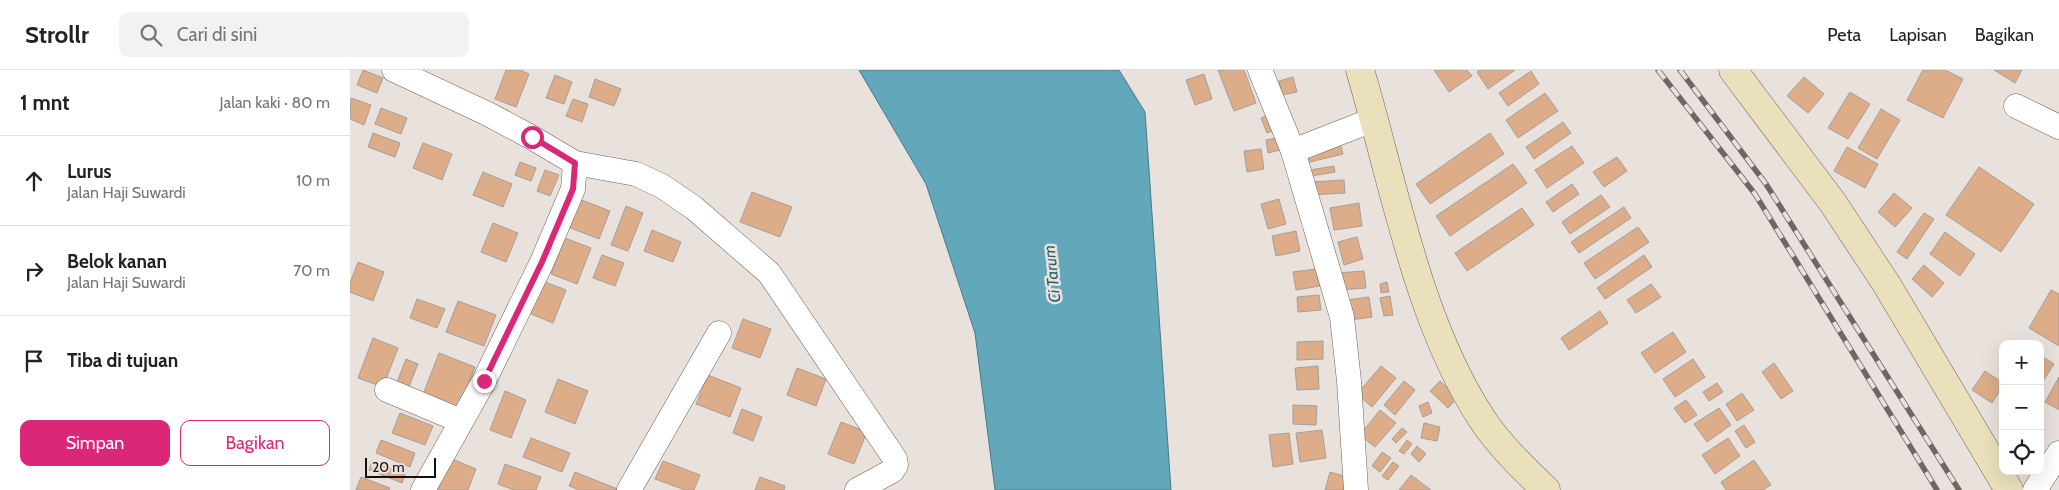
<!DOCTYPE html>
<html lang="id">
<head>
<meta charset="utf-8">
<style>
	body { margin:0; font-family:Cabin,sans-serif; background:#f2f2f2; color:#222 }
	.controls { position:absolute; right:15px; bottom:15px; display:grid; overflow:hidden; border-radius:10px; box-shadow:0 5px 20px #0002 }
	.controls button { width:45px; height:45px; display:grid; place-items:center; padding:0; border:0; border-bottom:1px solid #e0e0e0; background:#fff; color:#222; font:25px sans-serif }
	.scale { position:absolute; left:15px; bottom:12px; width:71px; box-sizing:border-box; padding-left:5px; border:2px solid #13100e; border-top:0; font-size:14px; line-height:18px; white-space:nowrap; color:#13100e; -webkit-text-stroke:4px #e9e1dc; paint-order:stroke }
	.stop { position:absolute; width:15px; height:15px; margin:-11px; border:4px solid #db2777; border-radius:50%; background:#fff }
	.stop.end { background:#db2777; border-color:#fff; box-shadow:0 1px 5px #0008 }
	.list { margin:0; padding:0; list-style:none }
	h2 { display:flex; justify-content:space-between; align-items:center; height:65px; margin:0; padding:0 20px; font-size:21px }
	h2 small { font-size:16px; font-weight:400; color:#767676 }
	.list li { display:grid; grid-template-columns:32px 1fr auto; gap:15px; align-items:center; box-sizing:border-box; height:90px; padding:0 20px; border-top:1px solid #e0e0e0 }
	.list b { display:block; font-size:19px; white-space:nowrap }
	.list p { margin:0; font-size:16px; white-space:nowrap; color:#767676 }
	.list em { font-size:16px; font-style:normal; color:#767676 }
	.actions { display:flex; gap:10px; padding:15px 20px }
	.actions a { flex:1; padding:11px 0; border:1px solid #db2777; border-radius:10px; text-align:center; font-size:18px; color:#db2777 }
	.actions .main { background:#db2777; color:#fff }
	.icon { flex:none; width:28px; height:28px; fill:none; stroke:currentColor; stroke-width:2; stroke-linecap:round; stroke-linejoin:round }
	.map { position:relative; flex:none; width:1709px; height:420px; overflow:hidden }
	header { display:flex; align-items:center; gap:30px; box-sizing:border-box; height:70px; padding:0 25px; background:#fff; border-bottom:1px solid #e0e0e0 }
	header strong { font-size:24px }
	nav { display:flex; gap:28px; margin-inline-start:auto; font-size:18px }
	.search { width:350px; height:45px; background:#f2f2f2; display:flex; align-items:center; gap:12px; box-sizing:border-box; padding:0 18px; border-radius:10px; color:#767676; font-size:19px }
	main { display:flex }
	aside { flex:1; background:#fff }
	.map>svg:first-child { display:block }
	.water { fill:#63a7bb; stroke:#4b7a87 }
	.building { fill:#ddac88; stroke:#a69f9b }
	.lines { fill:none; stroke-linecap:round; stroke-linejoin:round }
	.street-casing { stroke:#6a635f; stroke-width:25 }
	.secondary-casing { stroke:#6a635f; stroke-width:29 }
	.street { stroke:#fff; stroke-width:24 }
	.secondary { stroke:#eae0bc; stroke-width:28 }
	.rail-casing { stroke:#6d6865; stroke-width:5.5 }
	.rail { stroke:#e9e1dc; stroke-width:4; stroke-dasharray:11; stroke-linecap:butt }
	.route { stroke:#db2777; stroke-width:6 }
	.labels { text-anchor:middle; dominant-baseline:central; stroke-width:5; stroke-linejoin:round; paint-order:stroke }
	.water-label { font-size:16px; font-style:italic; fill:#265e6d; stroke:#e9e1dc }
</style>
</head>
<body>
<header>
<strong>Strollr</strong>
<div class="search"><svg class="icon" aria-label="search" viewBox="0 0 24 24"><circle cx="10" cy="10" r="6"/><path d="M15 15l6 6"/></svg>Cari di sini</div>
<nav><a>Peta</a><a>Lapisan</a><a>Bagikan</a></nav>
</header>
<main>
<aside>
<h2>1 mnt<small>Jalan kaki · 80 m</small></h2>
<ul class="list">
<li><svg class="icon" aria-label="ahead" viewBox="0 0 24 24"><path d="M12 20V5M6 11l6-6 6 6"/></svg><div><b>Lurus</b><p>Jalan Haji Suwardi</p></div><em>10 m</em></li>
<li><svg class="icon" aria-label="right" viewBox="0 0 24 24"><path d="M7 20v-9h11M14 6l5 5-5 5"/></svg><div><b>Belok kanan</b><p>Jalan Haji Suwardi</p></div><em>70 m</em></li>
<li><svg class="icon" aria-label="arrive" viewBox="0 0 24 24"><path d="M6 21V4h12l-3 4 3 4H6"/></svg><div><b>Tiba di tujuan</b></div></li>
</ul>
<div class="actions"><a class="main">Simpan</a><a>Bagikan</a></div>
</aside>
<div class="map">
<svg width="1709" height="420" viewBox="0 0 1709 420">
	<rect width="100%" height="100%" fill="#e9e1dc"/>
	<path class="water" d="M509 0H769L795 42 821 420H645L625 263 576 114Z"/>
	<path class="building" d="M13 0 33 8 27 23 7 15Z
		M156 0H170L179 4 166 37 145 29Z
		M868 0H894L906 33 884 41Z
		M1084 0H1117L1122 6 1099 22Z
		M1129 0H1165L1138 19 1127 2Z
		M1573 0H1595L1613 9 1593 48 1557 30Z
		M1644 0H1672L1665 13Z
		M1181 1 1189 14 1158 36 1149 23Z
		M854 4 862 29 845 35 836 10Z
		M205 5 222 12 214 34 196 28Z
		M943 7 947 22 932 25 929 11Z
		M1454 7 1474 24 1458 43 1437 26Z
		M245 9 271 19 264 36 239 27Z
		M1500 22 1520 34 1498 69 1478 58Z
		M1195 23 1208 41 1168 68 1156 50Z
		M1 28 21 35 14 55 0 49Z
		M223 29 238 34 232 52 216 46Z
		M31 38 57 48 51 64 25 54Z
		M1531 39 1550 50 1527 89 1508 78Z
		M926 42 931 58 917 63 911 48Z
		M1213 52 1221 63 1184 89 1176 77Z
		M23 63 50 73 45 87 18 77Z
		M1140 63 1154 84 1080 134 1066 114Z
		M936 66 938 78 918 83 916 70Z
		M989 69 993 84 952 94 949 79Z
		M73 73 102 84 92 110 63 98Z
		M1222 76 1234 93 1197 118 1185 100Z
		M1497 77 1528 94 1515 118 1484 101Z
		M911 79 914 99 897 102 894 81Z
		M1267 87 1277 101 1254 117 1243 102Z
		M170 92 186 98 181 111 165 105Z
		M1163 94 1177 113 1100 166 1086 146Z
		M984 96 985 102 961 106 960 100Z
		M1629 97 1684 134 1651 182 1596 145Z
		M195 100 209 105 200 126 187 121Z
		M133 102 162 114 153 137 123 125Z
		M994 110 995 123 961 125 960 112Z
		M1222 114 1229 124 1203 142 1196 132Z
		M402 122 442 137 430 167 390 152Z
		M1544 123 1562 138 1545 157 1528 142Z
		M1251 125 1260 137 1220 164 1212 152Z
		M229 129 260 141 249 169 218 157Z
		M929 129 936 154 918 159 911 134Z
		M1009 133 1012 156 984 160 980 138Z
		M276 136 293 143 278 181 261 175Z
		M1274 137 1281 148 1229 183 1221 172Z
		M1172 138 1184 155 1117 201 1105 183Z
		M1574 143 1584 149 1557 189 1547 182Z
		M143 153 168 163 156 192 131 182Z
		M1288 157 1299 172 1245 209 1234 193Z
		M302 160 331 172 323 192 294 181Z
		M946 161 950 181 926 186 922 166Z
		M1595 162 1625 184 1610 206 1580 184Z
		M1007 167 1013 189 994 195 988 172Z
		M215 168 241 178 227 214 201 204Z
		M252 185 274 193 265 216 243 208Z
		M1294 185 1302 197 1255 229 1247 218Z
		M8 192 34 202 23 231 0 222V213Z
		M1574 195 1594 213 1582 227 1562 209Z
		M966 199 970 216 946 220 943 202Z
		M1014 201 1016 218 989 220 987 203Z
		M187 209 216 220 203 253 174 241Z
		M1037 212 1039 222 1031 223 1030 214Z
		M1301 214 1311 227 1286 243 1277 230Z
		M1701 220 1709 224V276L1679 258Z
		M969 225 971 240 948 242 947 227Z
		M1040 226 1043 245 1034 246 1030 228Z
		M1019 227 1022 247 993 251 990 231Z
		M67 229 95 239 87 258 60 248Z
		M108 231 146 245 134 276 96 262Z
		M1250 241 1258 253 1219 280 1211 268Z
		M393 249 421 259 410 288 382 278Z
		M1323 262 1336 282 1305 303 1291 283Z
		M23 268 48 278 33 317 8 308Z
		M973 271V289L947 290V272Z
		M89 283 125 297 108 341 72 327Z
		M1690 285 1704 294 1690 316Z
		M56 289 68 294 56 324 44 320Z
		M1343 289 1355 307 1325 327 1313 309Z
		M1424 293 1443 321 1431 329 1412 302Z
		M968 296 969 319 947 320 945 298Z
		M1031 296 1046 308 1022 337 1007 324Z
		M447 298 476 309 466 336 437 325Z
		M1635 301 1653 313V316L1642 333 1622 320Z
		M358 305 391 318 380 347 346 334Z
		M1709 307V340L1695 332Z
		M208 309 238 321 225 354 195 342Z
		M1054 311 1065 320 1045 345 1034 335Z
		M1090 311 1108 327 1098 338 1080 321Z
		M1367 313 1373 322 1359 331 1353 322Z
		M155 321 176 330 161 368 140 360Z
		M1392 323 1404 340 1387 351 1376 334Z
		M1336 330 1347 345 1335 353 1324 338Z
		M1078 332 1082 343 1073 347 1069 336Z
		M943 335 967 336 966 355 943 354Z
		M1369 338 1381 355 1357 372 1344 354Z
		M392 339 412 347 403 371 383 363Z
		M1030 340 1046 353 1025 377 1010 365Z
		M50 343 83 356 75 375 42 363Z
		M491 352 517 362 504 394 478 384Z
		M1074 353 1090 357 1087 371 1071 368Z
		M1394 355 1405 372 1396 378 1385 361Z
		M1052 358 1057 362 1046 373 1042 369Z
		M972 360 976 388 950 392 946 363Z
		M939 363 943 394 923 397 919 365Z
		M181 368 220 383 212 402 173 387Z
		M1378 368 1390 386 1365 404 1352 385Z
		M31 370 65 383 60 397 26 383Z
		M1057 370 1062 374 1054 384 1049 381Z
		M1067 376 1076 384 1069 392 1061 384Z
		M1032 382 1041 388 1030 402 1022 396Z
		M95 386 126 399 118 420H82Z
		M1404 390 1421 415 1413 420H1376L1371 412Z
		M22 391 55 404 52 413 19 400Z
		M313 391 350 405 344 420H335L305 409Z
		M1043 392 1049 396 1038 410 1032 406Z
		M155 394 191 407 186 420H164L148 414Z
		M225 402 270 420H229L219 416Z
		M980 402 1001 408 998 420H975Z
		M1061 405 1081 420H1049Z
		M11 407 40 418 39 420H6Z
		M410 407 435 416 434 420H405Z"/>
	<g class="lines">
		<g class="street-casing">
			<path id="street" d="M44 0 138 44 181 67 225 93 286 104 312 116 344 138 419 203 545 389 546 395 542 401 507 420
				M910 0 943 81 992 247 999 311 1006 420
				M1666 36 1709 57
				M943 81 1025 49
				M37 320 111 351
				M73 420 134 311 192 192 223 119 225 93
				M279 420 369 263
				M1685 420 1709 383"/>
		</g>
		<g class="secondary-casing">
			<path id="secondary" d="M1010 0C1044 113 1067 250 1132 349 1149 375 1174 399 1196 420
				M1383 0 1483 133 1537 215 1659 420"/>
		</g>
		<use href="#street" class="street"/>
		<use href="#secondary" class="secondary"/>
		<g class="rail-casing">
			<path id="rail" d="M1308 0 1405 124 1587 420
				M1330 0 1416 114 1609 420"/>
		</g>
		<use href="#rail" class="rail"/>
	</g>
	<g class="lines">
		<path class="route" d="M134 311 192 192 223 119 225 93 182 67"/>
	</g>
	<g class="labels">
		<g class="water-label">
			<text transform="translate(702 204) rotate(-96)">Ci Tarum</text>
		</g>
	</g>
</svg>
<div class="controls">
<button>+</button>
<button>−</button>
<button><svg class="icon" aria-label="locate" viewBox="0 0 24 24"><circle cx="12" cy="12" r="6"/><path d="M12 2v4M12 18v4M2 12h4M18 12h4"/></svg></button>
</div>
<div class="scale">20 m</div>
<div class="stop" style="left:182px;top:67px"></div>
<div class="stop end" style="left:134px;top:311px"></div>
</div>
</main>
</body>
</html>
